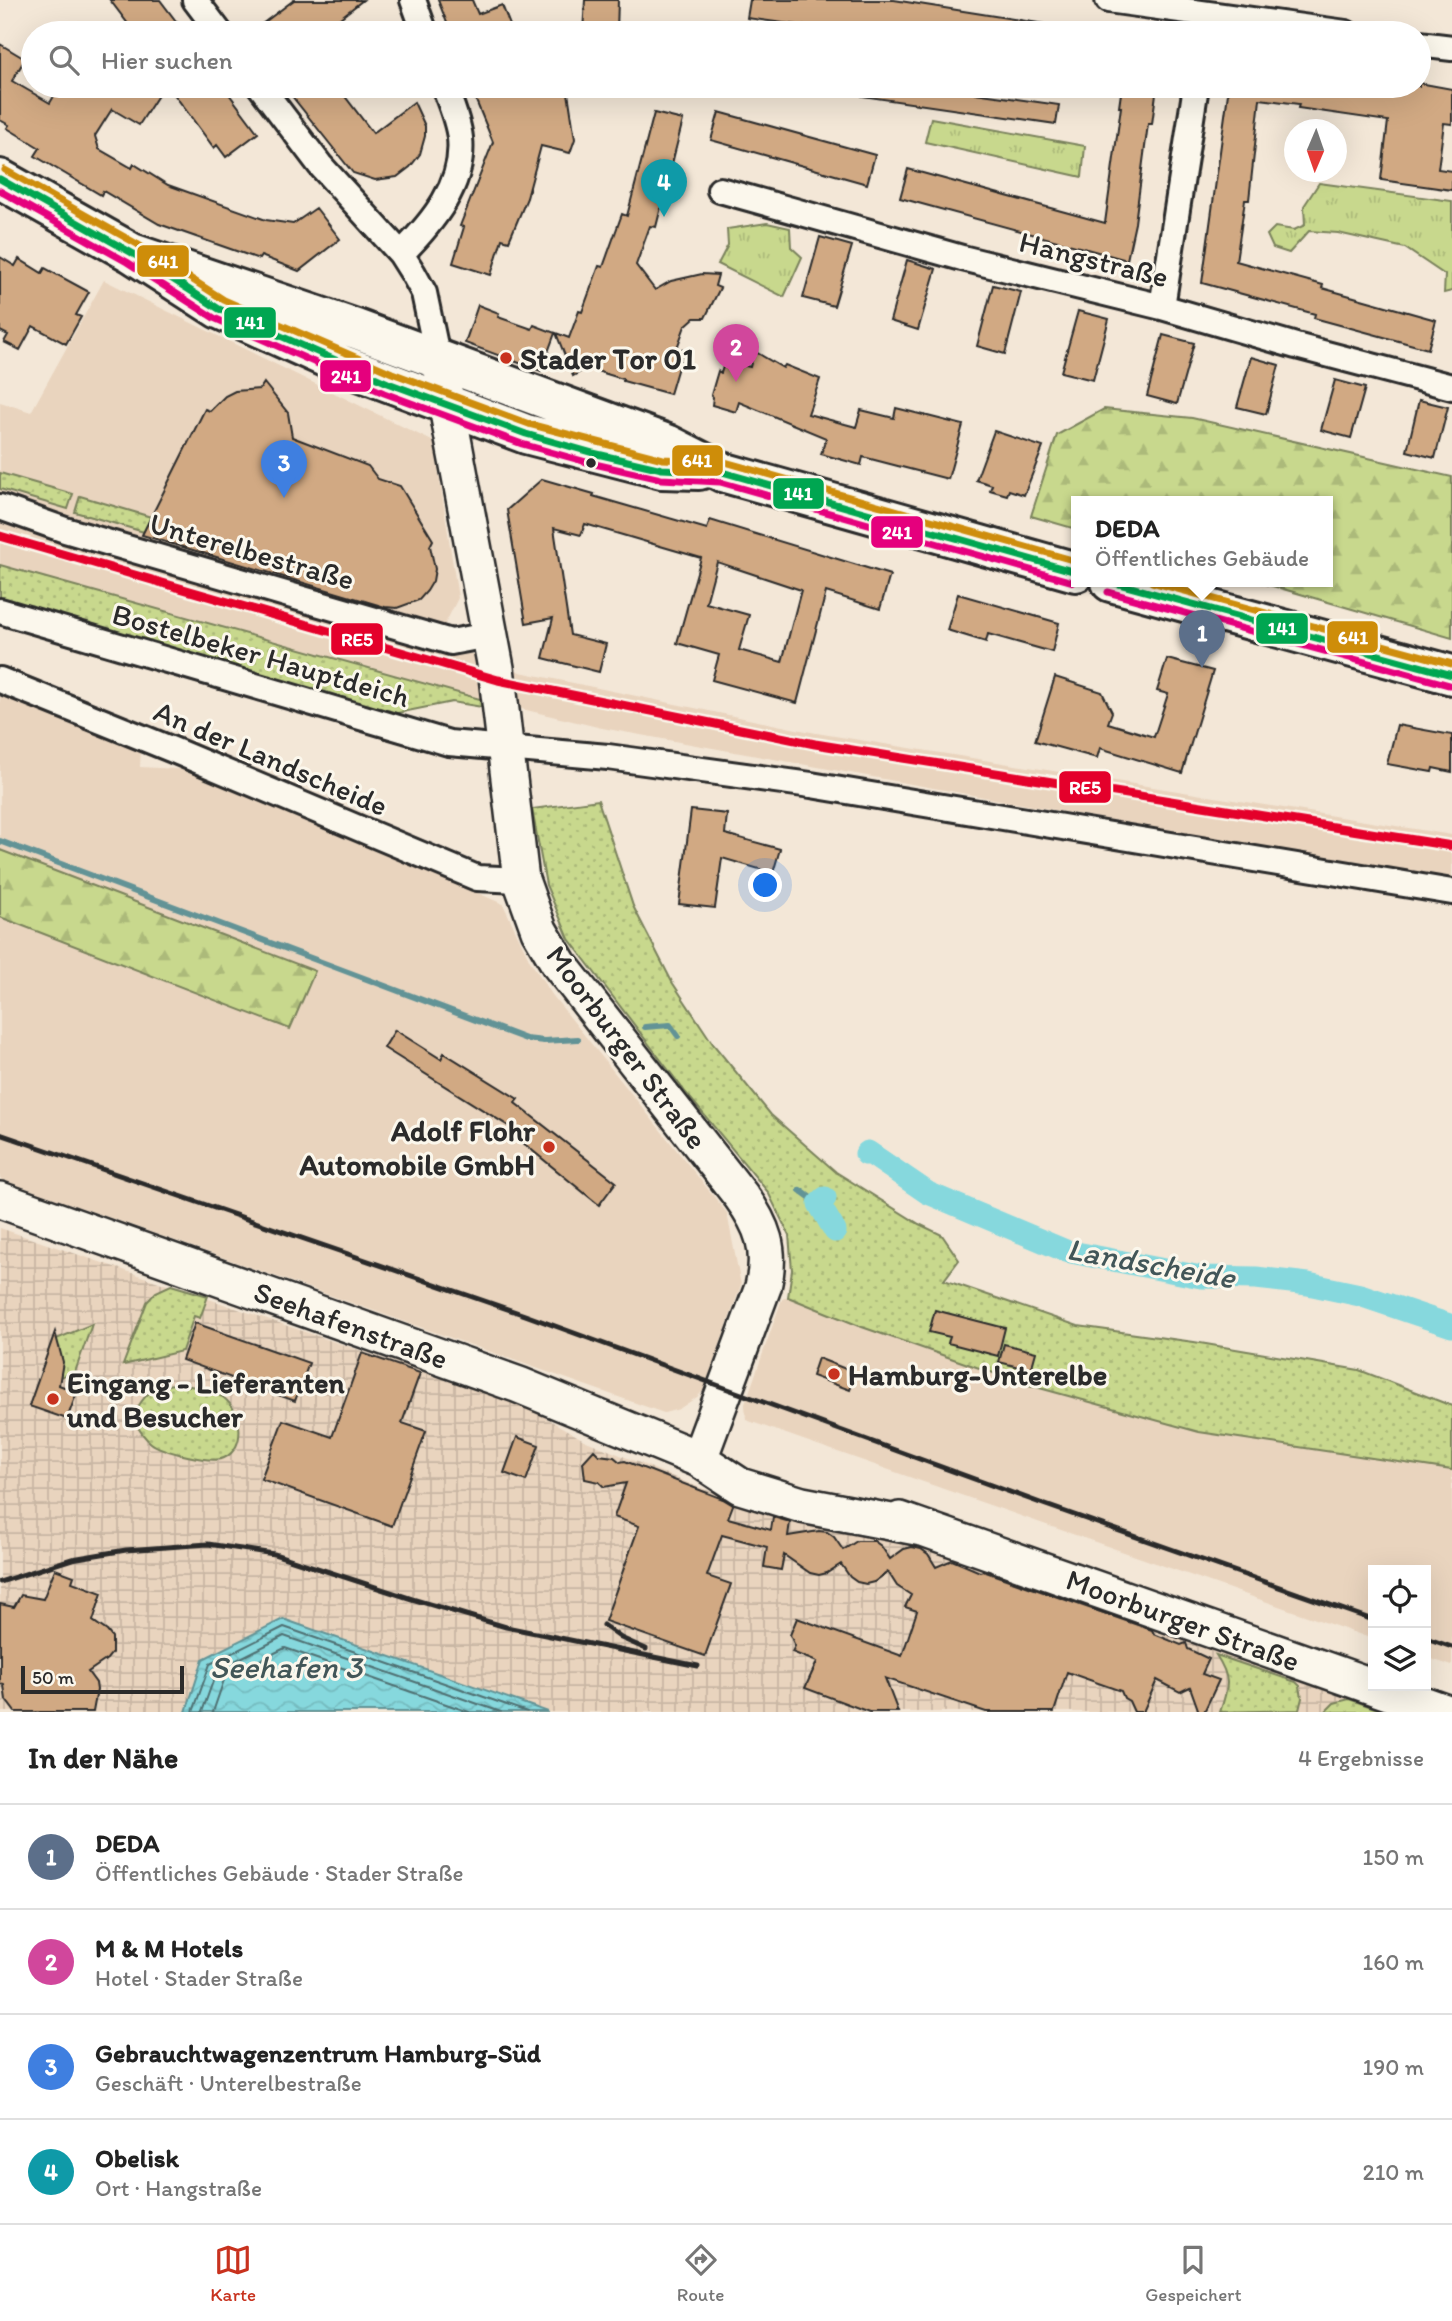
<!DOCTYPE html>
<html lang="de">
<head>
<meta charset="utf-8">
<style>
	body { margin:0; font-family:Itim,sans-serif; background:#f2f2f2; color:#222 }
	.controls { position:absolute; right:21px; bottom:21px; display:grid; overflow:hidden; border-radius:0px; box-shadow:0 7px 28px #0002 }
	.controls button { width:63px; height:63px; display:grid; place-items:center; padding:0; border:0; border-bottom:2px solid #e0e0e0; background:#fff; color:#222; font:35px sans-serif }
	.compass { position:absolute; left:1284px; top:119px; width:63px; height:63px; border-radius:50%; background:#fff; box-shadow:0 7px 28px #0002; rotate:182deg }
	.scale { position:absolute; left:21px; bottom:18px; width:163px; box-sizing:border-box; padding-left:7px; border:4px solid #2b2b2b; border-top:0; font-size:19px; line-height:24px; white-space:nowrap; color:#2b2b2b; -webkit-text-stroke:5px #fbf7ec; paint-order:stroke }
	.you { position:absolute; left:766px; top:886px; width:24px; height:24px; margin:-18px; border:5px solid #fff; border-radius:50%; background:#1a73e8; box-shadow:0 0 0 10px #1a73e833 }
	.badge { display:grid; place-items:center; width:46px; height:46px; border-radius:50%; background:#c8321e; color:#fff; font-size:23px; font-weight:700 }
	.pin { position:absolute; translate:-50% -58px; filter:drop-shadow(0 2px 4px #0008) }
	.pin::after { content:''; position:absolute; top:37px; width:24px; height:21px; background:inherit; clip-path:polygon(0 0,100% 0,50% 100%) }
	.popup { position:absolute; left:1071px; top:496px; width:262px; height:91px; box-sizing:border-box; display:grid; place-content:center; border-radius:0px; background:#fff; filter:drop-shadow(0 2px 5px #0005); font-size:23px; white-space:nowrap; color:#767676 }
	.popup b { font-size:26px; color:#222 }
	.popup::after { content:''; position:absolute; left:50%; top:100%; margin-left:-14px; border:14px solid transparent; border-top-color:#fff }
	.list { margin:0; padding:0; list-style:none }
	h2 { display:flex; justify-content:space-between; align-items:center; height:91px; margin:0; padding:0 28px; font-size:30px }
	h2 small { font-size:23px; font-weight:400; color:#767676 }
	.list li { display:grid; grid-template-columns:46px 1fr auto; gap:21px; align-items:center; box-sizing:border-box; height:105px; padding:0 28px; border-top:2px solid #e0e0e0 }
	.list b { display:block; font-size:26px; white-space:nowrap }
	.list p { margin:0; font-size:23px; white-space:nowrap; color:#767676 }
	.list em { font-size:23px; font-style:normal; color:#767676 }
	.icon { flex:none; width:38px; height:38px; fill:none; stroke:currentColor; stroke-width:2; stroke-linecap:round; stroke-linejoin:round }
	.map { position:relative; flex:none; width:1452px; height:1712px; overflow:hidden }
	.search { position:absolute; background:#fff; box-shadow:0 7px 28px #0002; left:21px; right:21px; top:21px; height:77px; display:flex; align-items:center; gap:18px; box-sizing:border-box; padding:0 24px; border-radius:38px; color:#767676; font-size:26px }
	.sheet { height:511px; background:#fff }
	nav { display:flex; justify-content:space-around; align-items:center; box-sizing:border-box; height:98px; border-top:2px solid #e0e0e0; background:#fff; font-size:19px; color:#767676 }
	nav a { display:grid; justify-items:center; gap:4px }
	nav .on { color:#c8321e }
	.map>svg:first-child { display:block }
	.built { fill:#e9d4be }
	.industrial { fill:url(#industrial-grid) }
	.grass { fill:url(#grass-dots); stroke:#7a825c; stroke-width:2 }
	.forest { fill:url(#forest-firs); stroke:#7a825c; stroke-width:2 }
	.park { fill:url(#park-tufts); stroke:#7a825c; stroke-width:2 }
	.water { fill:url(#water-waves); stroke:#629396; stroke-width:2 }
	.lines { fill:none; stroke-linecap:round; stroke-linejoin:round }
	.shore { stroke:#4f7072; stroke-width:2 }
	.stream { stroke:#629396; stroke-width:6 }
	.canal { stroke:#86d8dd; stroke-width:23 }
	.building { fill:#d1a983; stroke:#2b2b2b; stroke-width:2; fill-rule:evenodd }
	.minor-casing { stroke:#2b2b2b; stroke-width:30 }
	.secondary-casing { stroke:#2b2b2b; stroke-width:40 }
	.primary-casing { stroke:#2b2b2b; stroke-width:44 }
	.minor { stroke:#fbf7ec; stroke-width:24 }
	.secondary { stroke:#fbf7ec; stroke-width:35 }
	.primary { stroke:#fbf7ec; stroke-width:38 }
	.rail { stroke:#2b2b2b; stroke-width:5 }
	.bus-1-casing { stroke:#fbf7ec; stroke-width:12 }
	.bus-2-casing { stroke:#fbf7ec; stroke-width:12 }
	.bus-3-casing { stroke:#fbf7ec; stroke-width:12 }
	.bus-1 { stroke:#00a651; stroke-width:7 }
	.bus-2 { stroke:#e5007d; stroke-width:7 }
	.bus-3 { stroke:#ce8d09; stroke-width:7 }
	.rail-1-casing { stroke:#fbf7ec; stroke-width:14 }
	.rail-1 { stroke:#e4002b; stroke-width:9 }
	.poi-dot { fill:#c8321e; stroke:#fbf7ec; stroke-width:2.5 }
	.bus-dot { fill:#2b2b2b; stroke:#fbf7ec; stroke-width:2.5 }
	.labels { text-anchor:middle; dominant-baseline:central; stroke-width:6; stroke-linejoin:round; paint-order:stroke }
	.street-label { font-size:30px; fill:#2b2b2b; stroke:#fbf7ec }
	.poi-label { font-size:30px; font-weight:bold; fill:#2b2b2b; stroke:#fbf7ec; text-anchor:start }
	.water-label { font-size:32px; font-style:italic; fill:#425658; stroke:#fbf7ec }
	.line-badge { stroke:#fbf7ec; stroke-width:2.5 }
	.badge-label { font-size:19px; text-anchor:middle; font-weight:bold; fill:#fff }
</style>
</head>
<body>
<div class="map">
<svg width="1452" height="1712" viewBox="0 0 1452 1712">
	<defs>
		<pattern id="industrial-grid" width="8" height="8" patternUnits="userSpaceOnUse" patternTransform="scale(1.75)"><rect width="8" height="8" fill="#e9d4be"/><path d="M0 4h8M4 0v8" fill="none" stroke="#c8b6a3"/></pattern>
		<pattern id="grass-dots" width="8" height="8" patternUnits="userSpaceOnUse" patternTransform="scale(1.75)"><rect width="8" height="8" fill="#c8d88d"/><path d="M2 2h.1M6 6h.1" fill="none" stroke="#acba7a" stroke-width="1.8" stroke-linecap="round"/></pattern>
		<pattern id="forest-firs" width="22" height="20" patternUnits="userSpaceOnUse" patternTransform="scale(1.75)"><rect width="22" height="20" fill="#c8d88d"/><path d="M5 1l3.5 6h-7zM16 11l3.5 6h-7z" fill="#acba7a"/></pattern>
		<pattern id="park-tufts" width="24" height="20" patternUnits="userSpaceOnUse" patternTransform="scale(1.75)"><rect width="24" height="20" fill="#c8d88d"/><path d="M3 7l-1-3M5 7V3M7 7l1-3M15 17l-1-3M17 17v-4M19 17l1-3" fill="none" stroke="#acba7a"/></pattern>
		<pattern id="water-waves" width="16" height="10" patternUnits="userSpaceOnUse" patternTransform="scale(1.75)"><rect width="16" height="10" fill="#86d8dd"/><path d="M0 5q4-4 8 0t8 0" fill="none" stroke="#74babe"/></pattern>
	</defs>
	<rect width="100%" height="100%" fill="#f3e7d7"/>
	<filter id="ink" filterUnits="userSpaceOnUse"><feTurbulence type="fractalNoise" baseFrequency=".0143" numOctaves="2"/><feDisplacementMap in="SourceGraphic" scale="14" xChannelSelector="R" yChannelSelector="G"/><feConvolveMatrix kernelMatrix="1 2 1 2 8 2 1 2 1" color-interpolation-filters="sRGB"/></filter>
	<g filter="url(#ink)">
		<path class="built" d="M104 280 434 442 458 598 433 648 492 657 520 672 816 733 1452 835V882L602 728 480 699 0 565V402L31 412Z
			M0 688 141 747 140 767 196 770 503 904 530 961 553 996 727 1213 741 1285 704 1390 697 1397 679 1409 664 1413 0 1179V917L290 1029 315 971 0 850Z
			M788 1297 862 1327 1452 1470V1666L1426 1657V1570H1373V1639L746 1420 745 1404 782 1299Z"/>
		<path class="industrial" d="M0 1228 529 1408 584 1440 693 1485 770 1513 945 1554 1321 1687 1386 1712H548L283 1619 203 1659 186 1712H0Z"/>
		<path class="grass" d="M0 473 73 494 68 509 0 489Z
			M80 496 151 517 144 532 75 512Z
			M0 565 480 699 482 707 452 702 388 715 0 601Z
			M598 800 633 906 672 982 713 1044 771 1115 836 1172 919 1224 942 1235 959 1260 944 1280 1078 1326 1194 1342 1359 1370 1452 1406V1470L1199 1432 1025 1384 862 1327 788 1297 792 1270 789 1235 768 1192 686 1093 569 939 546 885 532 809Z
			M171 1285 208 1296 200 1318 194 1316 182 1351 123 1365 147 1302 156 1292Z
			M92 1324 75 1372 60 1377 54 1340Z
			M178 1383C192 1387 213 1390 224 1398 242 1412 247 1447 224 1458 211 1464 161 1451 151 1443 142 1436 137 1426 132 1417 145 1393 151 1387 178 1383Z
			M1216 1655 1296 1682 1300 1686 1302 1698 1299 1710 1220 1712C1229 1686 1231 1678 1216 1655Z
			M1349 1699 1386 1712H1325L1334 1703Z"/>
		<path class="forest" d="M1104 409 1192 418 1452 477V638L1259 582H1328V502H1076V529L1031 516 1057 435Z
			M0 850 315 971 290 1029 0 917Z"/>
		<path class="park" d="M931 118 1085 146 1082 177 925 142Z
			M1319 183 1452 201V291L1444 293 1445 275 1405 248 1338 233 1309 231 1289 253 1273 248 1267 235 1275 227 1294 230 1305 225 1304 206Z
			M767 223 790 228 791 247 802 257 784 297 718 264 728 245 727 229Z"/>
		<path class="water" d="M283 1619 548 1712H186L203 1659Z"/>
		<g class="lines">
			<path class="shore" d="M193 1712 210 1664 284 1627 527 1712
				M202 1712 217 1670 284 1636 501 1712
				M213 1712 225 1677 285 1648 469 1712"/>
			<path class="stream" d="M0 841 526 1039 544 1041 578 1039
				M645 1027 670 1025 678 1036
				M800 1190 819 1204"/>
			<path class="canal" d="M866 1154 868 1152 928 1193 1066 1251 1201 1277 1256 1278 1308 1284 1360 1295 1452 1326
				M825 1198 819 1204 835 1231"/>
		</g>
		<path class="building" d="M110 0H160L185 33H135Z
			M294 0H363L321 33H250Z
			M438 0H472L478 14 502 5 513 33H451Z
			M585 0H618L617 32 583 31Z
			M750 0H894L1045 24 1044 33H856L747 18Z
			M0 44 25 59 12 81 50 103 60 86H164L139 125 112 109 95 136 99 149 132 168 134 164 168 185 266 220 293 224 316 208 340 239 299 271 261 256 259 259 159 224 103 191 101 195 35 156 40 148 7 128 9 125 0 120Z
			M1419 83 1452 89V124L1444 123 1438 169 1452 171V190L1381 180 1388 121 1298 108 1299 104 1260 99 1249 200H1245L1236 261 1323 285 1322 288 1436 320 1428 349 1314 318 1315 314 1202 283 1229 86H1419Z
			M168 86H223L258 133 226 157 217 145 214 148Z
			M284 86H337L373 133 414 102 425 126V136L420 154 410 167 397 177 375 180 353 173Z
			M470 86H567L575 139 570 153 541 146 527 198 509 241 502 239 491 275 453 263 464 227 460 226 493 142Z
			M863 86H926L1059 105 1056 124 862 96Z
			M1122 86H1157L1152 124H1148L1135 223 1127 260 900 198 908 169 1105 223 1121 107H1119Z
			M719 112 875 155 867 184 711 140Z
			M654 113 683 120 656 227 650 226 636 265 655 290 671 281 702 274 718 275 715 286 720 288 705 318H694L685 326 677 348 683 350 670 394 623 381V379L587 368 573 376 556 333 569 338 579 311 582 312 599 266 603 267 622 214 627 216Z
			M820 237 852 246 834 306 803 298Z
			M0 257 15 266 19 259 42 273 45 268 89 292 76 315 81 317 66 344 33 326 20 350 4 342 8 335 0 331Z
			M907 260 936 269 918 330 890 321Z
			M993 285 1021 292 1005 354 977 346Z
			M478 305 499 313 498 317 532 329 534 325 555 333 541 371 465 343Z
			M1078 311 1109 319 1093 380 1061 372Z
			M1163 335 1194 343 1177 404 1147 396Z
			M754 351 783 368 785 365 820 379 808 414 856 427 861 410 894 418 896 408 963 425 948 479 863 457 861 465 821 454 826 438 739 402 736 412 712 405 713 397 711 395 718 371 721 373 725 361 750 367Z
			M1251 357 1279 365 1266 414 1237 407Z
			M1335 380 1365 388 1351 438 1321 430Z
			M264 383 288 413 292 437 368 466 378 479 400 486 433 540 430 546 435 569 433 581 427 591 419 600 397 608 385 607 142 535 205 409 210 411 225 396 235 391 260 389Z
			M1419 400 1448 407 1435 458 1407 451Z
			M994 431 1043 447 1024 495 1009 490 1007 495 990 490 992 485 976 480Z
			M542 479 594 494 593 496 707 529 710 520 890 575 880 609 826 592 797 703 712 680 719 655 677 643 701 558 585 524 581 535 554 528 570 635 606 644 599 672 543 658 553 618 526 623 507 510ZM717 562 801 590 782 662 739 650 749 615 706 603Z
			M958 594 1059 623 1052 652 988 634 986 642 947 630Z
			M1167 659 1213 671 1182 773 1100 748 1097 758 1035 741 1055 677 1102 692 1112 712 1108 723 1154 737 1168 694 1157 691Z
			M1397 725 1452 735V772L1433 768 1432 772 1387 764Z
			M691 810 727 814 725 834 780 849 773 873 722 858 715 908 679 904Z
			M395 1030 441 1059 444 1053 518 1099 515 1103 616 1182 599 1205 522 1142 526 1137 384 1048Z
			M935 1310 1005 1328 998 1356 948 1343 950 1337 929 1332Z
			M195 1323 309 1363 295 1401 182 1360Z
			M55 1332 63 1362 59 1385 77 1392 67 1419 29 1406Z
			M1004 1344 1036 1352 1031 1370 999 1362Z
			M362 1353 420 1373 402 1423 426 1431 392 1526 261 1479 283 1420 332 1437Z
			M818 1358 856 1373 850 1390 812 1376Z
			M517 1437 539 1445 526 1481 504 1473Z
			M594 1450 599 1455 614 1457 620 1462 625 1461 723 1499 733 1505 728 1518 771 1530 773 1517 790 1522 788 1536 819 1531 827 1532 834 1537 843 1550 857 1541H874L881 1546 890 1559 904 1549 912 1547 921 1549 928 1554 936 1567 952 1560 980 1572 983 1571 1152 1630 1154 1634 1181 1645 1186 1643 1188 1649 1209 1659 1202 1674 1219 1680 1204 1712H1199L1190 1687 1180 1692 1157 1680 1143 1712H1134L1129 1701 1124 1698 1121 1691 1067 1672 1054 1712H986L885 1678 898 1712H869L805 1688 817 1662 792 1652 795 1646 790 1635 797 1618 902 1656 917 1611 905 1607 911 1595 897 1586 888 1572 874 1582 866 1584 857 1582 850 1577 841 1564 827 1573 819 1575 810 1573 784 1555 781 1570 764 1567 767 1547 722 1535 707 1576 731 1584 705 1656 605 1621 639 1526 614 1517 626 1483 604 1487 599 1482 585 1479 583 1462Z
			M55 1569 74 1576 72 1582 102 1593 93 1621 107 1631 112 1637V1653L107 1659 88 1672 96 1683 97 1690 93 1712H15L6 1700 4 1685 0 1684V1604L14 1607 21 1595 43 1599Z"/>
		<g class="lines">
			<g class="minor-casing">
				<path id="minor" d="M195 0 220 33
					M413 0 425 33
					M1108 0 1346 33
					M1419 44 1452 48
					M260 86 320 165 401 254 413 273 424 293 438 360
					M720 190 962 258 1162 307 1296 346 1452 387
					M401 254C432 223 465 184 460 138 458 120 450 102 444 86
					M1162 307 1196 86
					M0 507 65 530 451 642 488 635
					M0 611 449 743 608 757 811 785 1452 892
					M0 680 173 750 477 878 521 880"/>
			</g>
			<g class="secondary-casing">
				<path id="secondary" d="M442 380 496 668 521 880 539 930 559 964 741 1196C763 1226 772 1250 763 1287L699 1459
					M0 1200 519 1385 699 1459 740 1486 802 1505 922 1528
					M900 1520 1445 1712"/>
			</g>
			<g class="primary-casing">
				<path id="primary" d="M0 179 132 253 219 309 338 363 526 434 662 469 699 470
					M132 253 356 329 667 444 722 472 1076 572
					M1111 582 1452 675"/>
			</g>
			<use href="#minor" class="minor"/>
			<use href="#secondary" class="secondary"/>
			<use href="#primary" class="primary"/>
			<path class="rail" d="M0 1134 525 1315 1043 1504 1373 1620
				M0 1582 72 1559 126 1550 208 1544 274 1554 412 1599 506 1627 698 1666
				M603 1625 621 1638 646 1649
				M1426 1638 1452 1647"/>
			<g class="bus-1-casing">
				<path id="bus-1" d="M0 179 132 253 219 309 388 383 526 434 593 453 662 469 722 472 1076 572
					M1112 582 1452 675"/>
			</g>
			<g class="bus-2-casing">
				<path id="bus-2" d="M0 191 127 262 214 318 384 393 522 444 590 463 661 479 720 482 1073 582
					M1108 592 1449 685"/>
			</g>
			<g class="bus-3-casing">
				<path id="bus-3" d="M5 170 137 244 224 300 392 373 529 424 663 459 725 462 1076 561
					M1152 582 1452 664"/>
			</g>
			<use href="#bus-1" class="bus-1"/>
			<use href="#bus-2" class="bus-2"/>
			<use href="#bus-3" class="bus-3"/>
			<g class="rail-1-casing">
				<path id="rail-1" d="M0 536 498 680 815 744 1452 846"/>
			</g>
			<use href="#rail-1" class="rail-1"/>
		</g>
	</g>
	<g class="poi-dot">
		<circle cx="506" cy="358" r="7"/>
		<circle cx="549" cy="1147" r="7"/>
		<circle cx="834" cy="1374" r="7"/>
		<circle cx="53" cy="1399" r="7"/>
	</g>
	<circle class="bus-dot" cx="591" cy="463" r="6"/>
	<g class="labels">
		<g class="street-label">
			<text transform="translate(1094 259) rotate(14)">Hangstraße</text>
			<text transform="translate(252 551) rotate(16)">Unterelbestraße</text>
			<text transform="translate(261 655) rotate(16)">Bostelbeker Hauptdeich</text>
			<text transform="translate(271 758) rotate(23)">An der Landscheide</text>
			<text transform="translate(627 1047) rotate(53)">Moorburger Straße</text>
			<text transform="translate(351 1325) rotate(20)">Seehafenstraße</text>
			<text transform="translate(1183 1620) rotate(20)">Moorburger Straße</text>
		</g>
		<g class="poi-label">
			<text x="520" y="358">Stader Tor 01</text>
			<text x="535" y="1130" text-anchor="end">Adolf Flohr<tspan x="535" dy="34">Automobile GmbH</tspan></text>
			<text x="848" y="1374">Hamburg-Unterelbe</text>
			<text x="67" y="1382">Eingang - Lieferanten<tspan x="67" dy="34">und Besucher</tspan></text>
		</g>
		<g class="water-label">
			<text transform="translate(1151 1263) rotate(10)">Landscheide</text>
			<text x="286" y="1667">Seehafen 3</text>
		</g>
	</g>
	<g class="line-badge">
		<rect x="136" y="244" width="54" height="34" rx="7" fill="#ce8d09"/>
		<rect x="223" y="306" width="54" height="33" rx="7" fill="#00a651"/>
		<rect x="319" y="359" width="53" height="34" rx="7" fill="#e5007d"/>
		<rect x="671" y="444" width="53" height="33" rx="7" fill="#ce8d09"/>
		<rect x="772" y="477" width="53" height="33" rx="7" fill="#00a651"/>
		<rect x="870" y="515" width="54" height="34" rx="7" fill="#e5007d"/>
		<rect x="1255" y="612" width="54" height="33" rx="7" fill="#00a651"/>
		<rect x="1326" y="620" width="53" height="34" rx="7" fill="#ce8d09"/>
		<rect x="330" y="622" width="54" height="34" rx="7" fill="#e4002b"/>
		<rect x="1058" y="770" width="54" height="34" rx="7" fill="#e4002b"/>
	</g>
	<g class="badge-label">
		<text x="163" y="268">641</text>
		<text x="250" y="329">141</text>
		<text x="346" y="383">241</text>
		<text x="697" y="467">641</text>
		<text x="798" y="500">141</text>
		<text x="897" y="539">241</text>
		<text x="1282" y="635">141</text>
		<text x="1353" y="644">641</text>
		<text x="357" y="646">RE5</text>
		<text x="1085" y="794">RE5</text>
	</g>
</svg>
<div class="controls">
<button><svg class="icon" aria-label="locate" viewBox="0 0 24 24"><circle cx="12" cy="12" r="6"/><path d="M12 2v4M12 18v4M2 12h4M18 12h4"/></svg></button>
<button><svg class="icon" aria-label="layers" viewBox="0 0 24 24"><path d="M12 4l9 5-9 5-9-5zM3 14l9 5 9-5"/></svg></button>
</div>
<svg class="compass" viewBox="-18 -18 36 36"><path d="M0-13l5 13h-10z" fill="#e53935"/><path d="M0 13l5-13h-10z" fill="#767676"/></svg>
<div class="scale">50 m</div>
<div class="you"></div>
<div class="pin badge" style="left:1202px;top:668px;background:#5c6f8a">1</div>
<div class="popup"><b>DEDA</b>Öffentliches Gebäude</div>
<div class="pin badge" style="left:736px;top:382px;background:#d1479c">2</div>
<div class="pin badge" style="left:284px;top:498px;background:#3f7fe0">3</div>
<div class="pin badge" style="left:664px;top:217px;background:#0f9aa8">4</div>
<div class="search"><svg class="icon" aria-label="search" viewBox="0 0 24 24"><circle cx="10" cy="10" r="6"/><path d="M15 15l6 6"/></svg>Hier suchen</div>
</div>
<section class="sheet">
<h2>In der Nähe<small>4 Ergebnisse</small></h2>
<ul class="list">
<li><span class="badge" style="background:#5c6f8a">1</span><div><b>DEDA</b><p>Öffentliches Gebäude · Stader Straße</p></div><em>150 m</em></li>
<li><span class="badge" style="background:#d1479c">2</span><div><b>M &amp; M Hotels</b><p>Hotel · Stader Straße</p></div><em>160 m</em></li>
<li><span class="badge" style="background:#3f7fe0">3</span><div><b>Gebrauchtwagenzentrum Hamburg-Süd</b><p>Geschäft · Unterelbestraße</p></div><em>190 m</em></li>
<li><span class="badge" style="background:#0f9aa8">4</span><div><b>Obelisk</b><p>Ort · Hangstraße</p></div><em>210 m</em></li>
</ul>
</section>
<nav>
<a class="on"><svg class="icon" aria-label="map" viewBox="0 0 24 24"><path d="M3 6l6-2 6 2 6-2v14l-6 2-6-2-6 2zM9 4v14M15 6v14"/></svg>Karte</a>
<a><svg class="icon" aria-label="directions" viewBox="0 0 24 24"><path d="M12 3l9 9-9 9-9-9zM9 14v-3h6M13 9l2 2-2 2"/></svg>Route</a>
<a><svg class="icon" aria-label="saved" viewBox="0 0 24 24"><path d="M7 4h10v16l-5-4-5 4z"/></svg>Gespeichert</a>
</nav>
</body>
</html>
